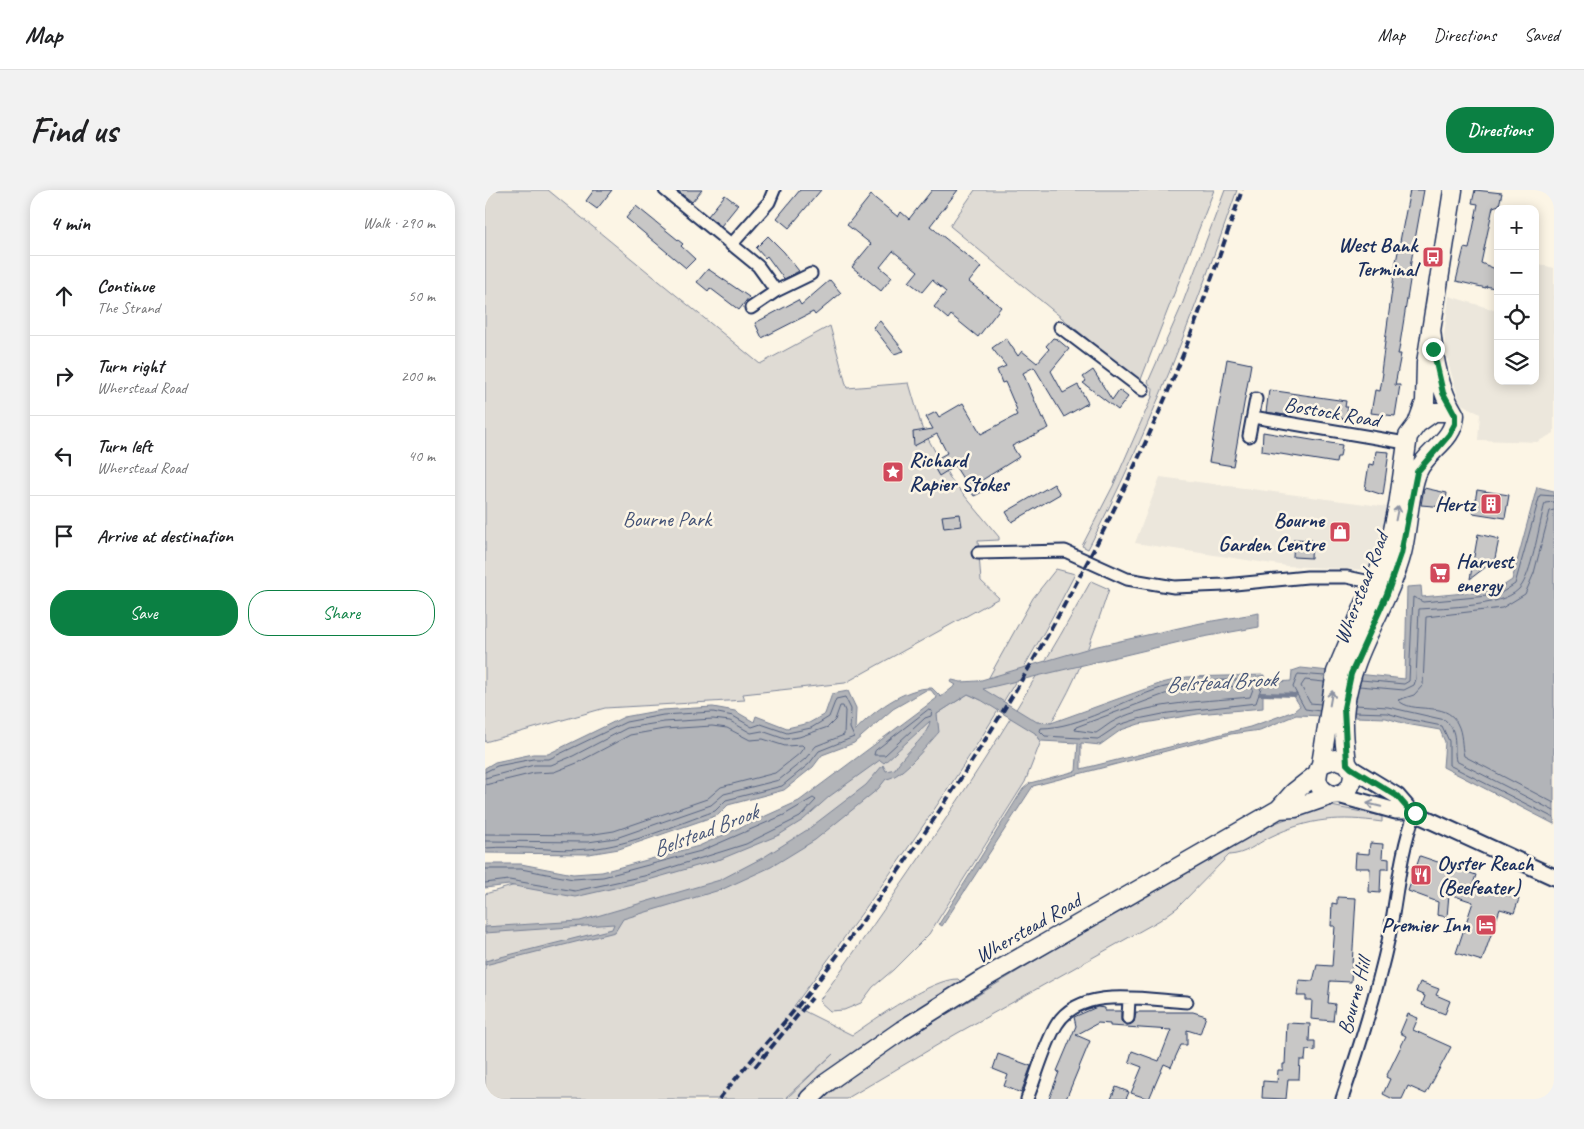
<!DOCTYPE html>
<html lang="en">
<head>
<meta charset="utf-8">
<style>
	body { margin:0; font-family:Caveat,sans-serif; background:#f2f2f2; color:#202124 }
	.controls { position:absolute; right:15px; top:15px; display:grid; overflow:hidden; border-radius:10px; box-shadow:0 2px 12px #0003 }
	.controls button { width:45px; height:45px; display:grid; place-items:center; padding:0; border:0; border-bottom:1px solid #e0e0e0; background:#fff; color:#202124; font:25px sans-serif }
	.stop { position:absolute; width:15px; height:15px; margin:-11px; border:4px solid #0b8043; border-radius:50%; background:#fff }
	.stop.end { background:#0b8043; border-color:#fff; box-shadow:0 1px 5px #0008 }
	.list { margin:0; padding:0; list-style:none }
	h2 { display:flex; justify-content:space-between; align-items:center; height:65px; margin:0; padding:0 20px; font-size:21px }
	h2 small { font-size:16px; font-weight:400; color:#757577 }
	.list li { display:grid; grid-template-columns:32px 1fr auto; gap:15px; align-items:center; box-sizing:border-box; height:80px; padding:0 20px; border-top:1px solid #e0e0e0 }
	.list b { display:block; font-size:19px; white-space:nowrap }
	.list p { margin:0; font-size:16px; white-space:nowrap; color:#757577 }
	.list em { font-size:16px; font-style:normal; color:#757577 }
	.actions { display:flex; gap:10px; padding:15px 20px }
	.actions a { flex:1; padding:11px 0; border:1px solid #0b8043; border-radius:20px; text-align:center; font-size:18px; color:#0b8043 }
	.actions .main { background:#0b8043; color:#fff }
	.icon { flex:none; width:28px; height:28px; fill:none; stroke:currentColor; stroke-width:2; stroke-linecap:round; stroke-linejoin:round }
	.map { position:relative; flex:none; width:1069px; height:909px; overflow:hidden; border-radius:20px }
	header { display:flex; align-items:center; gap:30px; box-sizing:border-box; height:70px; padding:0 25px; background:#fff; border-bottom:1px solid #e0e0e0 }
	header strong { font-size:24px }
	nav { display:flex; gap:28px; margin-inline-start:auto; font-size:18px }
	.intro { display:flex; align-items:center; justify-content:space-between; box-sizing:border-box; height:120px; padding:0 30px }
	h1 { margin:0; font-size:35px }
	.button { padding:12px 22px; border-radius:20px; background:#0b8043; color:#fff; font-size:18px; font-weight:700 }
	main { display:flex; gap:30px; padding:0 30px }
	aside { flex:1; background:#fff; border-radius:20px; box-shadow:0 2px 12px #0003 }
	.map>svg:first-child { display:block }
	.built { fill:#ece7dc }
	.green { fill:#dfdbd4; stroke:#7d8599 }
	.water { fill:#b2b4b8; stroke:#767f94; fill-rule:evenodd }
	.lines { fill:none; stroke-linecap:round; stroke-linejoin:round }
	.shore { stroke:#576482; stroke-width:1 }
	.stream { stroke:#767f94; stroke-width:4 }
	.building { fill:#c8c7c6; stroke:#1b2f5e }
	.minor-casing { stroke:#1b2f5e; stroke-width:15 }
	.secondary-casing { stroke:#1b2f5e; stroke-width:19 }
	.primary-casing { stroke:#1b2f5e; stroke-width:21 }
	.minor { stroke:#fcf5e5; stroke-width:11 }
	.secondary { stroke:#fcf5e5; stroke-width:15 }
	.primary { stroke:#fcf5e5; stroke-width:18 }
	.rail { stroke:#1b2f5e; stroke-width:4; stroke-dasharray:8 4; stroke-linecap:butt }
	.oneway { stroke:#8c92a2 }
	.route { stroke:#0b8043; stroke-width:6 }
	.labels { text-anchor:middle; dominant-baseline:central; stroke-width:5; stroke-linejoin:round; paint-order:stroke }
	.poi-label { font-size:21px; font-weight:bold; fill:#1b2f5e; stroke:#fcf5e5; text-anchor:end }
	.street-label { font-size:21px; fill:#1b2f5e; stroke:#fcf5e5 }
	.park-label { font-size:21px; fill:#425176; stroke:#fcf5e5 }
	.water-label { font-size:22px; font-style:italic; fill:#485779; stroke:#fcf5e5 }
</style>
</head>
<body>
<header>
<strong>Map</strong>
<nav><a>Map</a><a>Directions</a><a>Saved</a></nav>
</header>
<div class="intro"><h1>Find us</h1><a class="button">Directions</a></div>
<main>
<aside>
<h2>4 min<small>Walk · 290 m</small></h2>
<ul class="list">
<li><svg class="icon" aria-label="ahead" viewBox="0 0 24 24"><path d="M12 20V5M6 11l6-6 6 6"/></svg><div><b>Continue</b><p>The Strand</p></div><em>50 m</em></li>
<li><svg class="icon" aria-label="right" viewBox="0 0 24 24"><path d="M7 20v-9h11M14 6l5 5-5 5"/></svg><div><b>Turn right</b><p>Wherstead Road</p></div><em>200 m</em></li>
<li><svg class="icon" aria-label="left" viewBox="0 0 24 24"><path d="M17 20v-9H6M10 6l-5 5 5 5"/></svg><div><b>Turn left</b><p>Wherstead Road</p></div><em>40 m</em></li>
<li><svg class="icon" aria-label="arrive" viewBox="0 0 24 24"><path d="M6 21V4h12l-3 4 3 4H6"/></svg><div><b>Arrive at destination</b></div></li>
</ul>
<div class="actions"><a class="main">Save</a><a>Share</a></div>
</aside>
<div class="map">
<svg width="1069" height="909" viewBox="0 0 1069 909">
	<rect width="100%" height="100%" fill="#fcf5e5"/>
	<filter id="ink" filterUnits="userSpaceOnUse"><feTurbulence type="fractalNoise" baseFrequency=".02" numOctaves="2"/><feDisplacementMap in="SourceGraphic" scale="10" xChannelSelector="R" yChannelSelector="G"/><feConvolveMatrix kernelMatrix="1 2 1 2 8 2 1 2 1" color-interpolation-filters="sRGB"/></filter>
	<g filter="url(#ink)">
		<path class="built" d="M1050 73 1069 78V243L1052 252 993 250 995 224 975 213 964 176 959 146 964 106 1013 121V191H1050Z
			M675 287 903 317 885 380 802 376 650 353Z"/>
		<path class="green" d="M0 0H63L275 174 345 136 362 198 424 193 437 238 465 288 514 347V350L493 351 496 391 514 408 360 493 258 504 260 510 120 518 0 552Z
			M490 0H729L655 192 465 36Z
			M740 0H752C709 123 664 243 603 359L597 356 628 296 667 207 668 199 663 192 697 115Z
			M571 379 590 384C512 537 411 678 309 816L367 845C390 829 448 788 473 789L476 792 318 909H301L348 864 299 909H0V704L27 696 236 669 461 518 483 504 496 510 498 498 548 408Z
			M606 391 624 399C609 445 591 492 566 533L552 532 550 543 556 551 540 592 444 744 408 780 388 797 376 813 359 820 345 821 334 811C432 675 525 538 606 391Z
			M846 616 892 625 897 627V632C855 626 824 628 785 647 770 655 761 664 744 665L693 717 675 730 471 844 361 909H338L391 867 622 727 783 636 824 620Z"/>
		<path class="water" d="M1052 297 1069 301V634L958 577 960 552 955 540 921 534 901 528 811 525 775 540 746 544 548 596 457 736 454 734 538 599 545 593 591 581 593 553 556 551 550 543 496 510 483 504 452 524 454 542C443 554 417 588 401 589L393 599 330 650 286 677 238 699 138 729 130 742 0 775V771L127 739 129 734 0 743V737L95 731 235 690 279 667 322 640 381 595 398 575 401 581 410 579C419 562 442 549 445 531L399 573 395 570 345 606 318 630 294 645 236 669 160 691 90 707 24 695 0 698V674H36L88 684 117 682 214 656 314 611 452 508 446 500H441L408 519 369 553 337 565 328 577 299 600 243 615 233 625 134 659 104 664 0 663V578L10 572 48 564H63L139 527 177 520 228 517 250 521 269 532 271 526 302 538 324 533 340 524 347 504 363 501 371 518 370 541C387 522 420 497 447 498L456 507 471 495 466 492 467 490 476 492 493 491 608 457 716 433 774 423V437L707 449 498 499 552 532 566 533 677 493 702 487 779 485V493L806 491 807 481 816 478 920 489 922 397 936 396 937 407 1012 400 1027 390ZM807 503 815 516 809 521 765 537 596 579V553L615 555 636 540 654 534 713 524 778 518V504Z"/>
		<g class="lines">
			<path class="shore" d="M1069 320 1065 321 1049 383 1040 404 1017 418 941 427 938 495 929 505 913 510C927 525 961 510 972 533 978 544 976 555 979 566L1069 613
				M771 490 776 498 771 513 683 523 653 529 634 535 613 549 560 546 555 541 556 538C594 538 639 510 676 498 706 489 739 490 771 490Z
				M876 490 919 494 924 491 928 407 938 412 1013 405 1030 394 1055 305 1069 306
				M766 496 768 499 765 507C726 511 665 512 631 530 624 533 618 539 611 543L590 540 591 537 680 504 704 498Z
				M874 496 919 500 929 495 931 489 934 419C958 417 1024 418 1037 395 1048 377 1054 335 1060 313L1069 312
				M836 514 825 513 816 496 820 490 839 492
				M870 515 903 517 960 530C974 541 968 557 971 571L1069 621
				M443 520 447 521 446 526 440 528 400 565H389L390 561Z
				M835 521 820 519 808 497 813 484 840 486
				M869 522 902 523 922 529 957 536 964 551V575L1069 628
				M0 582 12 576 48 569H64L141 532 178 525 228 522 248 526 267 537 276 534 302 543 326 538 344 527 351 509 360 507 366 519 365 538 369 547 334 561 324 574 297 596 241 610 230 621C190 635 147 655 104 659 70 662 35 655 0 658
				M0 588 49 575H66L88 566 142 538 179 532 228 529 245 531 266 543 277 541 300 549 314 547 343 537 350 530 355 516H358L360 521 359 545 331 556 320 569 294 590 239 604 226 615 131 648 103 652 0 651
				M0 595 49 583 69 582 92 573 145 545 179 539 227 536 242 538 265 550 278 549 300 556 317 555 319 557 314 564 290 583 236 597 222 609 129 641 103 645 0 644
				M0 679H36L88 689 118 687 216 661 299 625 328 608 331 610 315 627 261 654 159 686 90 701 24 690 0 693"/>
			<path class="stream" d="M775 504 810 505"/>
		</g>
		<path class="building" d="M109 0H127L112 19 101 11Z
			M192 0H217L207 12Z
			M315 0H336L304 38 292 28Z
			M447 0H473L445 36 496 77 484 92 516 117 493 147 466 125 463 129 449 117 461 102 447 90 437 102 424 92 433 81 408 61 395 77 407 87 396 101 367 77 386 54 362 35 386 5 413 27 416 22 424 29Z
			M925 0H939L924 83 926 84 914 160 913 164H916L910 195H915L910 226 886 223 890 200 895 201 898 183 896 182 910 77Z
			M990 0 1017 3 1014 15 1008 17 996 73 1013 80V99L1001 96V98L971 91 979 58 984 59 993 14 987 13Z
			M240 5 253 15 236 36 223 26Z
			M151 16 198 54 196 56 210 69 201 78 141 28Z
			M283 46 299 62 314 81 299 89 282 66 280 68 271 58Z
			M223 79 264 107 254 120 225 98 223 101 212 92Z
			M345 90 356 103 330 125 328 122 277 148 270 133 313 110 316 115Z
			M395 131 419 161 409 164 388 137Z
			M521 148 533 166 537 161 552 173 564 159 561 156 568 148 572 149 584 159 566 181 578 203 593 195 603 213 579 227 549 177 538 183 557 228 559 227 564 238 527 256 534 267 494 292 499 301 489 306 470 276 454 286 446 272 462 263 452 244 429 256 428 242 448 239 441 227 451 222 454 227 478 213 496 244 532 225 530 221 532 220 520 192 517 193 512 180 521 176 507 158Z
			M742 169 766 174 748 276 724 272Z
			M608 180 627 210 634 200 643 207 633 220 598 193 601 191 598 187Z
			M784 200 861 211 860 217H863L861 229 807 220 806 226 781 222Z
			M778 242 857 255 855 267H852L851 273 777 261Z
			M891 261 904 262 898 305 880 299 884 274 889 275Z
			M569 294 575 304 527 332 521 322Z
			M939 298 962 303 960 317 936 315Z
			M992 300 1024 305 1020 328 988 323Z
			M475 324 477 336 459 338 457 326Z
			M993 344 1014 349 1009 373 1003 372 1002 376 985 389Z
			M809 349 827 350 826 368 808 367Z
			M885 653 898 654 897 668 904 669V679H896L895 703 884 702 885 678H870L871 663 884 664Z
			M935 666 991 685 988 694 1034 709 1029 723 1015 719 997 771 971 763 988 712 964 704 962 727 952 725 953 712 923 701Z
			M852 707 871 708 866 792 845 791 843 813 850 814 848 831 826 829 827 810H821V806H812L814 790 828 791 832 775 847 776 850 736H846L847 713 852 714Z
			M935 792 954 799 951 805 965 811 960 824 937 815 940 806 931 802Z
			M612 817 620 818V821H636V831L642 835 649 832 651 822H708L721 826 715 844 702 840V855H696L686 877 679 874 664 909 646 903 657 877 644 872 647 861 674 871 686 840 625 836V834L613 833 591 845 605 851 581 909H564L574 882 572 881 591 836 589 827Z
			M923 824 933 828 928 840 966 857 941 904 923 896 917 909H908L898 904 905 889 901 887 921 846 915 843Z
			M802 833 825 834 824 851H830V861L821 860 820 870H815L814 889H803L801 909 777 908 778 891 792 892 793 880H798V874H800Z
			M513 864 546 876 536 903 519 896 523 885 508 879Z
			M631 897 644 902 641 909H626Z"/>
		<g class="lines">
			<g class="minor-casing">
				<path id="minor" d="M180 0 273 76 291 101 266 118
					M246 55 284 12 289 0
					M291 101 326 84
					M575 137 658 200
					M768 227 921 253
					M764 246 771 209
					M493 363 580 361 642 389 689 397 740 395 822 387H862L890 393
					M643 828 644 809
					M542 909C551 887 560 853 572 834 596 795 662 810 702 812
					M857 909C875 856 892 802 904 747 912 706 915 662 930 623"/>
			</g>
			<g class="secondary-casing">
				<path id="secondary" d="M866 578 912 606 925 621
					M853 605 911 621H925L1069 687"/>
			</g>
			<g class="primary-casing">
				<path id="primary" d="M932 234 940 212 941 173 968 0
					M862 573C860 555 857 535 860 516 867 461 903 416 917 363 923 340 924 300 933 281 942 260 969 251 970 225 954 199 949 170 946 139
					M836 574 850 569 862 573 868 583C868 597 861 605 847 605 832 600 829 588 836 574L851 482 905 354 913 316 923 246 932 234 949 222H968
					M794 619 810 618 847 605
					M324 909 341 893 417 840 498 789 794 619 809 602 832 584"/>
			</g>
			<use href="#minor" class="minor"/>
			<use href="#secondary" class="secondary"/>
			<use href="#primary" class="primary"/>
			<path class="rail" d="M270 877 327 808
				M234 909C267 868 304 829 336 787 465 617 580 434 667 238 702 161 730 80 757 0"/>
		</g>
		<defs><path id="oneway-shaft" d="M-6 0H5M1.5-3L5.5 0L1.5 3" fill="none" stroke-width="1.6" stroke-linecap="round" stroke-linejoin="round" transform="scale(1.25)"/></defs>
		<g class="oneway">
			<use href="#oneway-shaft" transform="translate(912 323) rotate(-79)"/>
			<use href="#oneway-shaft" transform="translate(846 508) rotate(-80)"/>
			<use href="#oneway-shaft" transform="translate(889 615) rotate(-166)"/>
		</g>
	</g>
	<g class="lines" filter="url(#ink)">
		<path class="route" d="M930 623 925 621 912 606 866 578 862 574 859 518 866 484 902 404 916 364 932 282 964 245 970 234V225L958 203 948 159"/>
	</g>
	<defs>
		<g id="bus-square" transform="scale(1.125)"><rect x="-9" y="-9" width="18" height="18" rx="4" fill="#d1495b" stroke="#fcf5e5"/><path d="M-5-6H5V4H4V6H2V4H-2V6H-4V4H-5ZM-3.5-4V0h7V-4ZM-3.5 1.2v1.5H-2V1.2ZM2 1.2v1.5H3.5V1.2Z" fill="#fff"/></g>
		<g id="sight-square" transform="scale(1.125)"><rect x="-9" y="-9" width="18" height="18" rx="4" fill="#d1495b" stroke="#fcf5e5"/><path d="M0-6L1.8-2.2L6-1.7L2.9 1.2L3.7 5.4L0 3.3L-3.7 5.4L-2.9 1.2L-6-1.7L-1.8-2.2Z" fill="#fff"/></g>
		<g id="building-square" transform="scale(1.125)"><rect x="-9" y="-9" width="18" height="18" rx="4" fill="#d1495b" stroke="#fcf5e5"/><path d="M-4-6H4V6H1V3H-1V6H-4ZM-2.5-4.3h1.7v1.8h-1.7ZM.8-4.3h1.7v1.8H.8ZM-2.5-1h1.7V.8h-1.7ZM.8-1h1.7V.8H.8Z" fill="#fff"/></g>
		<g id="shop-square" transform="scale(1.125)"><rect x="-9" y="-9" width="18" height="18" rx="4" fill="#d1495b" stroke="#fcf5e5"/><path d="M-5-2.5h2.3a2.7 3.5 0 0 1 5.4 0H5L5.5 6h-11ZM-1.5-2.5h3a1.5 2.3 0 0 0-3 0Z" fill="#fff"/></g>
		<g id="supermarket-square" transform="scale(1.125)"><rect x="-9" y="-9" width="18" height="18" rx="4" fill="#d1495b" stroke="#fcf5e5"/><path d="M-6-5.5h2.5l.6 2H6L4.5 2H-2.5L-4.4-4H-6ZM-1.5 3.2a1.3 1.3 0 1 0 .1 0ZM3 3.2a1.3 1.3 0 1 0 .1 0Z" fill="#fff"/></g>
		<g id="restaurant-square" transform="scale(1.125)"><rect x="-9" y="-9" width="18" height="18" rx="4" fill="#d1495b" stroke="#fcf5e5"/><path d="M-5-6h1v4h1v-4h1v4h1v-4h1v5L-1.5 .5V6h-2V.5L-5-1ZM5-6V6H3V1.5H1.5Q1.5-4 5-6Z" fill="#fff"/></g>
		<g id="hotel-square" transform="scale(1.125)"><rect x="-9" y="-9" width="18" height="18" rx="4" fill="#d1495b" stroke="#fcf5e5"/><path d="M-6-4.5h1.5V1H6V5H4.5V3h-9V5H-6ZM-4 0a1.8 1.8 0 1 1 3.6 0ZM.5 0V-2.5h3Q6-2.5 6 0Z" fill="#fff"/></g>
	</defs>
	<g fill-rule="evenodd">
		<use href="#bus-square" x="948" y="67"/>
		<use href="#sight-square" x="408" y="282"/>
		<use href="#building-square" x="1006" y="314"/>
		<use href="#shop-square" x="855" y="342"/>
		<use href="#supermarket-square" x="955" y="383"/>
		<use href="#restaurant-square" x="936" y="685"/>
		<use href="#hotel-square" x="1001" y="735"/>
	</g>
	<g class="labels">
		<g class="poi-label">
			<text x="932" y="55">West Bank<tspan x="932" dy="24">Terminal</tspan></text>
			<text x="424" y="270" text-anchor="start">Richard<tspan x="424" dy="24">Rapier Stokes</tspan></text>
			<text x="990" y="314">Hertz</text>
			<text x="839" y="330">Bourne<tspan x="839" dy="24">Garden Centre</tspan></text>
			<text x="971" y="371" text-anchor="start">Harvest<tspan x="971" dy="24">energy</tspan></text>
			<text x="952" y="673" text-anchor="start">Oyster Reach<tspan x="952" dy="24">(Beefeater)</tspan></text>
			<text x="985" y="735">Premier Inn</text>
		</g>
		<g class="street-label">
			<text transform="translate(847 222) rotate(10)">Bostock Road</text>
			<text transform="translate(876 398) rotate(-69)">Wherstead Road</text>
			<text transform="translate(543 738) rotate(-30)">Wherstead Road</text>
			<text transform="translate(869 806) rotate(-75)">Bourne Hill</text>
		</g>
		<g class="park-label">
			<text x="182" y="329">Bourne Park</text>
		</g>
		<g class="water-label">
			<text transform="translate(736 492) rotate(-3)">Belstead Brook</text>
			<text transform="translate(220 641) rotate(-21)">Belstead Brook</text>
		</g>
	</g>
</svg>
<div class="controls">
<button>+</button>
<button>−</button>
<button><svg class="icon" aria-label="locate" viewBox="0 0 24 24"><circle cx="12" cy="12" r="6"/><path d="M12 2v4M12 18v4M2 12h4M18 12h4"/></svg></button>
<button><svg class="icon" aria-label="layers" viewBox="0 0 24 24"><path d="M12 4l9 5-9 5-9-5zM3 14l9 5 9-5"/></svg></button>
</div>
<div class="stop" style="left:930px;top:623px"></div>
<div class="stop end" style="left:948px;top:159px"></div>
</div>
</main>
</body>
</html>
